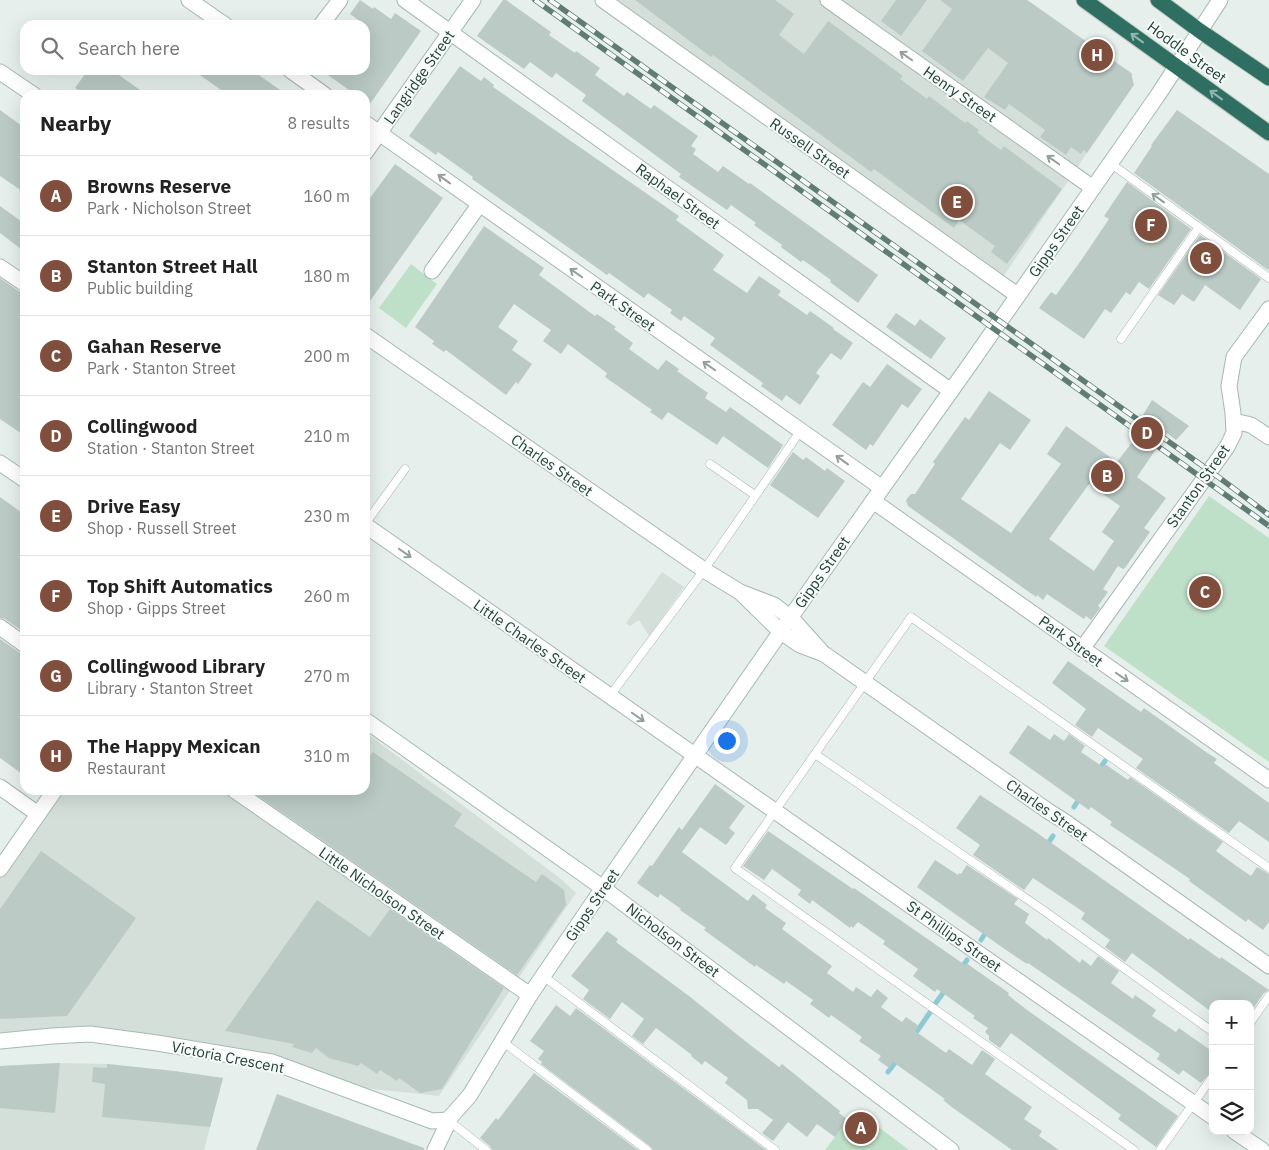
<!DOCTYPE html>
<html lang="en">
<head>
<meta charset="utf-8">
<style>
	body { margin:0; font-family:"IBM Plex Sans",sans-serif; background:#f6f6f6; color:#222 }
	.controls { position:absolute; right:15px; bottom:15px; display:grid; overflow:hidden; border-radius:10px; box-shadow:0 5px 20px #0002 }
	.controls button { width:45px; height:45px; display:grid; place-items:center; padding:0; border:0; border-bottom:1px solid #e0e0e0; background:#fff; color:#222; font:25px sans-serif }
	.you { position:absolute; left:726px; top:740px; width:18px; height:18px; margin:-12px; border:4px solid #fff; border-radius:50%; background:#1a73e8; box-shadow:0 0 0 8px #1a73e833 }
	.badge { display:grid; place-items:center; width:32px; height:32px; border-radius:50%; background:#804e3d; color:#fff; font-size:16px; font-weight:700 }
	.pin { position:absolute; translate:-50% -50%; border:2px solid #fff; box-shadow:0 1px 5px #0006 }
	.list { margin:0; padding:0; list-style:none }
	h2 { display:flex; justify-content:space-between; align-items:center; height:65px; margin:0; padding:0 20px; font-size:21px }
	h2 small { font-size:16px; font-weight:400; color:#767676 }
	.list li { display:grid; grid-template-columns:32px 1fr auto; gap:15px; align-items:center; box-sizing:border-box; height:80px; padding:0 20px; border-top:1px solid #e0e0e0 }
	.list b { display:block; font-size:19px; white-space:nowrap }
	.list p { margin:0; font-size:16px; white-space:nowrap; color:#767676 }
	.list em { font-size:16px; font-style:normal; color:#767676 }
	.icon { flex:none; width:28px; height:28px; fill:none; stroke:currentColor; stroke-width:2; stroke-linecap:round; stroke-linejoin:round }
	.map { position:relative; flex:none; width:1269px; height:1150px; overflow:hidden }
	.search { position:absolute; background:#fff; box-shadow:0 5px 20px #0002; left:20px; top:20px; width:350px; height:55px; display:flex; align-items:center; gap:12px; box-sizing:border-box; padding:0 18px; border-radius:15px; color:#767676; font-size:19px }
	.panel { position:absolute; background:#fff; box-shadow:0 5px 20px #0002; left:20px; top:90px; width:350px; height:705px; border-radius:15px }
	.map>svg:first-child { display:block }
	.built { fill:#d4dfda }
	.green { fill:#bfe0c8 }
	.lines { fill:none; stroke-linecap:round; stroke-linejoin:round }
	.stream { stroke:#8ec9d4; stroke-width:5 }
	.building { fill:#bbcac4; fill-rule:evenodd }
	.lane-casing { stroke:#a8b8b2; stroke-width:9 }
	.street-casing { stroke:#a8b8b2; stroke-width:17 }
	.secondary-casing { stroke:#a4bbb3; stroke-width:17 }
	.highway-casing { stroke:#c2cac8; stroke-width:17 }
	.lane { stroke:#fff; stroke-width:8 }
	.street { stroke:#fff; stroke-width:15 }
	.secondary { stroke:#fff; stroke-width:15 }
	.highway { stroke:#2f6f62; stroke-width:15 }
	.rail-casing { stroke:#5f7d75; stroke-width:5.5 }
	.rail { stroke:#f7fbf9; stroke-width:4; stroke-dasharray:11; stroke-linecap:butt }
	.oneway { stroke:#93b5ae }
	.oneway2 { stroke:#92a09c }
	.labels { text-anchor:middle; dominant-baseline:central; stroke-width:4; stroke-linejoin:round; paint-order:stroke }
	.street-label { font-size:15px; fill:#24423a; stroke:#f7fbf9 }
</style>
</head>
<body>
<div class="map">
<svg width="1269" height="1150" viewBox="0 0 1269 1150">
	<rect width="100%" height="100%" fill="#e6efeb"/>
	<path class="built" d="M614 0H1027L1133 74 1087 153 1003 277Z
		M662 572 684 587 649 636 639 620 630 626 626 623Z
		M365 732 561 879 576 893 439 1096 335 1085 272 1062 157 1043 0 1035V869L55 790H365Z
		M60 1063 107 1064 174 1071 223 1078 204 1150H0V1066Z"/>
	<path class="green" d="M411 264 437 284 406 328 379 308Z
		M1209 496 1269 538V762L1104 646Z
		M856 1110 909 1150H825Z"/>
	<g class="lines">
		<path class="stream" d="M1098 771 1105 761
			M1074 807 1081 796
			M1046 846 1053 836
			M981 940 988 929
			M960 970 967 960
			M935 1004 946 989
			M913 1037 931 1011
			M888 1072 898 1059"/>
	</g>
	<path class="building" d="M360 0 373 9 374 7 391 19 395 13 421 31 365 111V95H356L321 70H365V25L350 14Z
		M503 0H506L551 32 549 35 575 53 576 51 600 68 595 75 624 96 627 92 651 109 654 105 698 136 691 146 696 149 693 154 718 172 723 166 749 184 750 183 878 275 858 303 830 282 831 280 803 260 801 262 781 247 782 245 754 225 756 223 731 205 727 210 679 177 681 174 582 101 586 95 556 73 552 78 530 62 524 69 477 36Z
		M635 0H775L794 14 779 35 804 54 828 21 903 76 900 79 927 99 929 96 965 123 967 121 979 130 977 132 990 142 1001 150 1004 146 1062 189 1007 264 991 252 995 246 959 220 954 228 874 169 871 172 713 55 711 57Z
		M896 0H927L901 36 881 21Z
		M940 0H1027L1131 73 1134 85 1087 153 1084 150 1081 154 1071 147 1066 155 1040 137 1045 130 1009 104 1005 110 984 97 1008 63 988 48 963 81 922 51 952 9Z
		M460 66 481 81 484 77 494 85 493 87 679 216 676 220 724 255 713 270 747 293 759 276 781 291 778 295 807 315 810 311 834 328 833 329 853 343 841 360 831 353 816 373 820 376 800 405 786 395 782 401 761 386 763 383 710 345 715 338 684 316 681 321 670 313 672 310 648 293 644 298 609 273 607 275 472 179 473 177 438 152 436 155 409 136Z
		M88 70H112L147 95H85L75 88Z
		M193 70H252L287 95H228Z
		M0 110 25 128V193L0 176Z
		M1177 110 1269 174V268L1268 270 1134 173 1152 146 1151 145Z
		M395 164 443 198 365 308V205Z
		M1127 182 1191 229 1149 289 1139 282 1130 295 1126 292 1111 313 1105 309 1084 339 1039 308 1051 292 1056 295 1080 262 1109 219 1104 216Z
		M0 206 25 224V252L0 233Z
		M484 226 544 268 539 275 595 316 597 314 616 327 614 329 633 343 629 349 658 370 666 360 679 369 677 371 708 393 705 398 726 412 730 407 783 445 768 468 723 436 717 445 668 412 662 420 650 412 652 410 605 377 607 373 568 344 561 354 543 341 551 330 514 304 498 327 518 341 512 350 532 364 518 384 516 382 506 395 446 350 444 352 432 344 434 341 415 327Z
		M1200 235 1261 279 1240 310 1205 285 1194 302 1182 294 1174 305 1158 295Z
		M0 278 20 292 25 293V436L0 419Z
		M896 313 915 326 920 319 946 338 931 359 886 327Z
		M887 364 922 389 908 408 902 404 873 446 870 444 866 450 832 425 863 382 870 387Z
		M989 391 1031 420 1010 450 1000 443 961 499 1011 533 1061 464 1047 454 1066 426 1117 462 1149 420 1143 415 1152 400 1189 426 1176 440 1167 433 1137 477 1166 498 1144 528 1150 532 1125 568 1123 569 1118 566 1103 589 1108 592 1098 606 1100 608 1091 620 1086 616 1084 619 1047 594 1043 600 1037 595 1036 597 908 506 906 500 911 494H915L935 464 933 462 965 417 969 420ZM1089 484 1120 506 1102 532 1114 541 1094 571 1049 539Z
		M793 452 803 460 806 457 825 471 827 468 845 481 818 518 770 485Z
		M0 497 25 515V633L5 619 0 618Z
		M0 639 20 653 25 654V776L0 758Z
		M1068 661 1141 712 1144 708 1206 752 1217 759 1214 763 1269 803V842L1239 821 1229 833 1136 768 1143 759 1117 741 1098 728 1092 737 1075 725 1086 709 1052 683Z
		M1028 725 1050 740 1054 734 1064 741 1069 734 1085 746 1081 752 1103 767 1105 764 1128 780 1130 777 1223 842 1216 851 1235 865 1251 876 1257 867 1269 874V922L1263 930 1248 919 1246 922 1189 881 1190 879 1110 825 1112 822 1091 807 1089 810 1009 753Z
		M373 752 462 814 454 826 536 882 542 874 564 890 566 905 517 975 250 790H365V764Z
		M715 784 745 806 729 828 735 833 726 845 700 827 682 852 748 901 753 894 767 905 765 908 786 923 782 929 832 966 827 973 853 992 856 987 871 997 877 989 888 998 881 1007 902 1022 906 1017 919 1026 915 1031 946 1053 949 1049 972 1065 982 1050 995 1059 985 1074 1032 1107 1024 1119 1042 1131 1039 1136 1059 1150H1012L953 1108 943 1100 945 1099 893 1062 889 1068 878 1060 881 1056 859 1041 862 1037 831 1015 829 1018 810 1004 813 1000 786 981 784 984 756 965 755 967 704 930 706 928 680 910 681 909 660 894 658 898 637 883 650 865 652 866 679 827 682 830Z
		M980 795 1033 830 1189 940 1190 938 1220 959 1221 957 1269 990 1264 993 1250 1013V1004H1213V1013L1132 953 1125 962 1105 947 1110 940 1081 919 1085 913 1033 878 1024 890 973 855 980 845 956 828Z
		M768 831 853 889 854 888 965 965 966 963 1009 993 1008 995 1027 1010 1178 1116 1156 1147 1118 1119 1121 1115 1011 1033 1000 1048 989 1040V1036L985 1032 988 1028 973 1018 975 1016 937 989 935 992 913 976 918 969 883 944 885 941 858 922 853 928 851 926 850 928 812 900 810 904 798 895 801 890 772 869 764 880 743 866Z
		M41 851 136 918 67 1016 0 1019V909Z
		M935 860 958 875 959 873 961 874 967 865 1018 899 1014 904 1029 914 1025 923 1047 940 1048 938 1080 963 1082 959 1091 966 1098 956 1119 971 1111 983 1133 999 1135 995 1156 1010 1152 1016 1176 1032 1179 1028 1213 1052 1212 1071 1201 1083 1183 1070 1179 1075 1157 1059 1160 1054 1028 963 1027 964 1006 950 917 887Z
		M317 900 370 937 390 909 504 988 442 1089 420 1093 399 1078 397 1081 380 1070 377 1074 361 1063 358 1066 329 1058 316 1048 312 1053 292 1047 294 1044 225 1031Z
		M607 931 618 939 616 942 689 996 749 1044 779 1067 782 1064 840 1111 839 1113 848 1120 835 1137 817 1124 807 1137 788 1122 773 1141 762 1133 773 1120 758 1109H748L747 1100 725 1083 728 1078 705 1061 702 1065 691 1056 692 1055 656 1028 643 1044 632 1036 644 1019 622 1002 610 1019 583 999 589 990 571 976Z
		M556 1005 570 1016 576 1008 766 1150H653L650 1146 541 1064 542 1062 538 1059 544 1051 530 1041Z
		M60 1063 55 1113 0 1108V1066Z
		M107 1064 174 1071 223 1078 210 1127 102 1117 105 1084 92 1082 93 1067 107 1068Z
		M534 1073 638 1150H492L490 1146 480 1138 496 1118 498 1120Z
		M277 1094 424 1148V1150H256Z"/>
	<g class="lines">
		<g class="lane-casing">
			<path id="lane" d="M1110 163 1269 278
				M1121 339 1199 227
				M710 464 755 495
				M365 524 405 469
				M609 697 704 570 801 430
				M815 754 1043 910 1213 1032
				M543 976 775 1150
				M1250 1023 1269 996
				M503 1042 647 1150
				M448 1120 486 1150
				M1134 1150 735 868 911 617 1269 868
				M1160 1150 1213 1076"/>
		</g>
		<g class="street-casing">
			<path id="street" d="M189 0 225 25
				M405 0 951 391
				M603 0 1017 295
				M828 0 1093 188
				M321 25 340 0
				M290 70 325 95
				M0 72 34 95
				M365 123 882 488
				M0 267 25 284
				M432 271 479 205
				M365 335 704 570 740 592 774 605 793 620 821 651
				M1234 421 1251 425 1269 437
				M873 501 1269 780
				M365 525 1213 1117
				M740 592 781 632 800 645 824 654 1048 811 1064 821 1269 966
				M0 627 25 645
				M1082 649 1227 447 1234 433 1233 413 1229 386 1234 357 1269 309
				M0 787 38 814
				M234 790 530 995
				M0 869 55 790
				M1234 1131 1262 1150
				M435 1150 447 1125 448 1120"/>
		</g>
		<g class="secondary-casing">
			<path id="secondary" d="M365 153 473 0
				M0 463 25 480
				M365 720 603 888 951 1150
				M0 1041 52 1036 90 1034 157 1043 272 1062 432 1121 448 1120 470 1095 530 995 603 888 795 611 968 367 1158 95 1220 0"/>
		</g>
		<g class="highway-casing">
			<path id="highway" d="M1084 0 1269 133
				M1158 0 1200 31 1269 78"/>
		</g>
		<use href="#lane" class="lane"/>
		<use href="#street" class="street"/>
		<use href="#secondary" class="secondary"/>
		<use href="#highway" class="highway"/>
		<g class="rail-casing">
			<path id="rail" d="M535 0 1269 526
				M550 0 1221 479 1269 515"/>
		</g>
		<use href="#rail" class="rail"/>
	</g>
	<defs><path id="oneway-shaft" d="M-6 0H5M1.5-3L5.5 0L1.5 3" fill="none" stroke-width="1.6" stroke-linecap="round" stroke-linejoin="round" transform="scale(1.25)"/></defs>
	<g class="oneway">
		<use href="#oneway-shaft" transform="translate(1137 38) rotate(-144)"/>
		<use href="#oneway-shaft" transform="translate(1216 95) rotate(-144)"/>
	</g>
	<g class="oneway2">
		<use href="#oneway-shaft" transform="translate(906 56) rotate(-145)"/>
		<use href="#oneway-shaft" transform="translate(1053 160) rotate(-145)"/>
		<use href="#oneway-shaft" transform="translate(444 179) rotate(-144)"/>
		<use href="#oneway-shaft" transform="translate(1158 198) rotate(-144)"/>
		<use href="#oneway-shaft" transform="translate(576 273) rotate(-145)"/>
		<use href="#oneway-shaft" transform="translate(709 366) rotate(-145)"/>
		<use href="#oneway-shaft" transform="translate(842 460) rotate(-144)"/>
		<use href="#oneway-shaft" transform="translate(405 553) rotate(35)"/>
		<use href="#oneway-shaft" transform="translate(1122 677) rotate(35)"/>
		<use href="#oneway-shaft" transform="translate(638 717) rotate(35)"/>
	</g>
	<g class="labels">
		<g class="street-label">
			<text transform="translate(1187 52) rotate(36)">Hoddle Street</text>
			<text transform="translate(419 77) rotate(-55)">Langridge Street</text>
			<text transform="translate(960 94) rotate(35)">Henry Street</text>
			<text transform="translate(810 148) rotate(35)">Russell Street</text>
			<text transform="translate(678 196) rotate(36)">Raphael Street</text>
			<text transform="translate(1056 241) rotate(-55)">Gipps Street</text>
			<text transform="translate(623 306) rotate(35)">Park Street</text>
			<text transform="translate(552 465) rotate(35)">Charles Street</text>
			<text transform="translate(1198 486) rotate(-55)">Stanton Street</text>
			<text transform="translate(822 572) rotate(-55)">Gipps Street</text>
			<text transform="translate(530 641) rotate(35)">Little Charles Street</text>
			<text transform="translate(1071 641) rotate(36)">Park Street</text>
			<text transform="translate(1047 810) rotate(35)">Charles Street</text>
			<text transform="translate(382 893) rotate(35)">Little Nicholson Street</text>
			<text transform="translate(592 905) rotate(-56)">Gipps Street</text>
			<text transform="translate(954 936) rotate(35)">St Phillips Street</text>
			<text transform="translate(673 940) rotate(37)">Nicholson Street</text>
			<text transform="translate(228 1057) rotate(11)">Victoria Crescent</text>
		</g>
	</g>
</svg>
<div class="controls">
<button>+</button>
<button>−</button>
<button><svg class="icon" aria-label="layers" viewBox="0 0 24 24"><path d="M12 4l9 5-9 5-9-5zM3 14l9 5 9-5"/></svg></button>
</div>
<div class="you"></div>
<div class="pin badge" style="left:861px;top:1128px">A</div>
<div class="pin badge" style="left:1107px;top:476px">B</div>
<div class="pin badge" style="left:1205px;top:592px">C</div>
<div class="pin badge" style="left:1147px;top:433px">D</div>
<div class="pin badge" style="left:957px;top:202px">E</div>
<div class="pin badge" style="left:1151px;top:225px">F</div>
<div class="pin badge" style="left:1206px;top:258px">G</div>
<div class="pin badge" style="left:1097px;top:55px">H</div>
<div class="search"><svg class="icon" aria-label="search" viewBox="0 0 24 24"><circle cx="10" cy="10" r="6"/><path d="M15 15l6 6"/></svg>Search here</div>
<section class="panel">
<h2>Nearby<small>8 results</small></h2>
<ul class="list">
<li><span class="badge">A</span><div><b>Browns Reserve</b><p>Park · Nicholson Street</p></div><em>160 m</em></li>
<li><span class="badge">B</span><div><b>Stanton Street Hall</b><p>Public building</p></div><em>180 m</em></li>
<li><span class="badge">C</span><div><b>Gahan Reserve</b><p>Park · Stanton Street</p></div><em>200 m</em></li>
<li><span class="badge">D</span><div><b>Collingwood</b><p>Station · Stanton Street</p></div><em>210 m</em></li>
<li><span class="badge">E</span><div><b>Drive Easy</b><p>Shop · Russell Street</p></div><em>230 m</em></li>
<li><span class="badge">F</span><div><b>Top Shift Automatics</b><p>Shop · Gipps Street</p></div><em>260 m</em></li>
<li><span class="badge">G</span><div><b>Collingwood Library</b><p>Library · Stanton Street</p></div><em>270 m</em></li>
<li><span class="badge">H</span><div><b>The Happy Mexican</b><p>Restaurant</p></div><em>310 m</em></li>
</ul>
</section>
</div>
</body>
</html>
